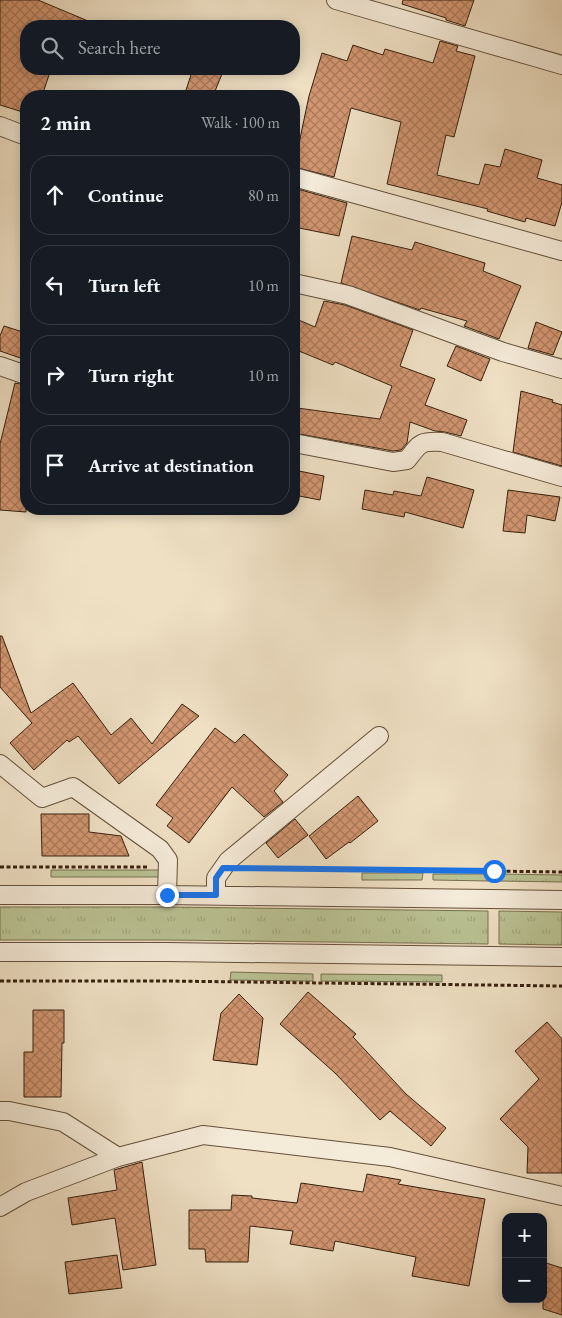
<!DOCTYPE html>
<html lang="en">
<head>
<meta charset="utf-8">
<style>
	body { margin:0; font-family:"EB Garamond",serif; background:#242831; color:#f1f3f6 }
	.controls { position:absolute; right:15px; bottom:15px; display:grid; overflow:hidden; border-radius:10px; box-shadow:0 2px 12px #0003 }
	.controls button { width:45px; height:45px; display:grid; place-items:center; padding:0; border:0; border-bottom:1px solid #363941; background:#171b24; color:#f1f3f6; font:25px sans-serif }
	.stop { position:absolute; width:15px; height:15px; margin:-11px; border:4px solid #1a73e8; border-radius:50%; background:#fff }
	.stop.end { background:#1a73e8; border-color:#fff; box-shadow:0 1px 5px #0008 }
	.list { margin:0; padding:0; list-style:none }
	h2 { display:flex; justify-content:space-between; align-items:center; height:65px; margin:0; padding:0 20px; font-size:21px }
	h2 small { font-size:16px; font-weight:400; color:#9ea1a6 }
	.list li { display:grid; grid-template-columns:32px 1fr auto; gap:15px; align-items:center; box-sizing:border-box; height:80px; margin:0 10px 10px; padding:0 10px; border:1px solid #363941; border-radius:20px }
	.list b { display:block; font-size:19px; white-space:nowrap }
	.list em { font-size:16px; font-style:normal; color:#9ea1a6 }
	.icon { flex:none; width:28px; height:28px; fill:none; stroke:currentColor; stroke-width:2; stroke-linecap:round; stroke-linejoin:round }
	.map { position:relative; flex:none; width:562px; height:1318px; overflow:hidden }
	.search { position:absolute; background:#171b24; box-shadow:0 2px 12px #0003; left:20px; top:20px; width:280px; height:55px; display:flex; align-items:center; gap:12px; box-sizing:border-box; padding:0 18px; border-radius:20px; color:#9ea1a6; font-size:19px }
	.panel { position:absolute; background:#171b24; box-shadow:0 2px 12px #0003; left:20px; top:90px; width:280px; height:425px; border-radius:20px }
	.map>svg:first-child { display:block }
	.grass { fill:url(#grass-tufts); stroke:#787150 }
	.building { fill:url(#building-cross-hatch); stroke:#36200c }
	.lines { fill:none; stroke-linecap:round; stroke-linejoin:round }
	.minor-casing { stroke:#64503a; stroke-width:20 }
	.path { stroke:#36200c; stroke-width:3; stroke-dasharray:4 2.5; stroke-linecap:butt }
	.minor { stroke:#f5ebd9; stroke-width:18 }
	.route { stroke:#1a73e8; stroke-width:6 }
</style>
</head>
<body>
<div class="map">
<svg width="562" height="1318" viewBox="0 0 562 1318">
	<defs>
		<pattern id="grass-tufts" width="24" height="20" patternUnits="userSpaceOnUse" patternTransform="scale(1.25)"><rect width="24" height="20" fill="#bac294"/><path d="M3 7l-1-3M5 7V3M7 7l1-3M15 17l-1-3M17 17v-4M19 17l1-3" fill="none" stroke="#a0a67e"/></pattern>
		<pattern id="building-cross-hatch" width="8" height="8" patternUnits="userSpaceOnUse" patternTransform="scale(1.25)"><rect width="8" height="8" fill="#d29671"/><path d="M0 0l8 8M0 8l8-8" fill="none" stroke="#ab7a5b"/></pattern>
	</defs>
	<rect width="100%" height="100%" fill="#efe0c4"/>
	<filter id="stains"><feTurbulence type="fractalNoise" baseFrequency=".004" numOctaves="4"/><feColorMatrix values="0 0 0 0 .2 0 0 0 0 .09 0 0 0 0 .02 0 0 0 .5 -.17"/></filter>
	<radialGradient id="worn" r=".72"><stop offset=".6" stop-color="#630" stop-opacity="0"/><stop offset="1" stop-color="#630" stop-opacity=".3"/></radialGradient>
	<path class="grass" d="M51 870H160L162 877H51Z
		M362 873H423L422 880H362Z
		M433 874H489V881L433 880Z
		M500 874 562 875V882L499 881Z
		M0 907H167L488 911V944L167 940H0Z
		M499 911 562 912V945L499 944Z
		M231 972 313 974V981L230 980Z
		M321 974 442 975V982L321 981Z"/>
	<path class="building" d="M0 0H38L100 26H26V69H51L42 96H26V113L0 105Z
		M403 0H474L465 26 446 20V18L402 4Z
		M440 41 458 46 456 51 475 56 454 137 446 135 437 175 479 185 485 164 500 167 505 149 542 160 537 178 562 185V202L555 226 526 218 525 222 487 211 488 209 387 184 401 122 351 108 334 177 294 167 309 96 322 53 347 61 353 45 383 55 385 49 433 63Z
		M193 69H224L213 96H184Z
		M294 188 347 203 339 236 294 227Z
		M352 236 412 250 415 242 485 263 483 271 521 286 499 339 464 326 467 321 421 308 420 310 341 283Z
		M324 301 345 305 413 330 400 366 435 379 425 405 467 420 461 436 445 432 435 431 410 422 407 443 401 450 393 451 294 433 297 408 380 419 392 386 335 362 333 365 294 349V318L315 327Z
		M536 322 562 332 553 355 528 348Z
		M4 326 26 333V360L0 351V336Z
		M456 346 490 359 481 381 447 366Z
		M15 383 26 385V512L0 510V444Z
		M521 391 553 400 552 402 562 405V466L513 452Z
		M294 470 324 476 320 500 294 495Z
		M427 477 474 490 463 528 405 512 404 517 362 509 365 490 393 495 394 491 421 496Z
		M508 490 560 497 555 521 527 515 525 533 503 531Z
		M0 636H2L31 713 73 683 111 735 131 718 152 744 182 704 199 716 119 784 78 736 69 742 67 740 34 770 10 743 32 723 0 687Z
		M215 728 235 743 244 734 288 775 274 791 283 802 264 817 232 787 189 843 167 826 173 818 156 805Z
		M358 796 378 821 350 843 349 842 326 859 309 836Z
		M41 814H89V832L121 836 129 856H42Z
		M295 819 308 835 278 858 266 843Z
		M308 992 356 1034 353 1037 406 1094 446 1128 431 1146 390 1111 380 1120 335 1073 280 1024Z
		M239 994 263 1018 257 1065 213 1060 221 1013Z
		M33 1010H64V1043H62L61 1097H24V1052H33Z
		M547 1022 562 1039V1173H527L528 1147 500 1119 539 1079 515 1051Z
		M142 1162 156 1265 123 1270 115 1218 72 1225 68 1198 117 1190 114 1170Z
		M367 1174 401 1180 398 1184 485 1199 469 1286 412 1276 416 1257 335 1241 333 1251 290 1244 293 1231 250 1226 248 1262H206L205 1249H189V1210H231L232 1195 252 1196V1198L297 1203 301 1183 363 1192Z
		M117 1255 122 1288 69 1294 65 1262Z
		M543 1262 562 1268V1315L543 1309Z"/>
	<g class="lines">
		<g class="minor-casing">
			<path id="minor" d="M336 0 562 65
				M0 126 26 136
				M294 177 562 251
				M294 283 348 295 503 352 562 369
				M0 366 26 375
				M294 443 393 462 407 460C420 443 420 441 442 442L562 477
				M0 764 42 798 73 787 160 849 168 860 167 895
				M0 895H167L562 900
				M216 895V878L228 861 379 736
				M0 952H167L562 957
				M0 1111H9L63 1122 118 1157
				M0 1207 26 1192 118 1157 203 1135 390 1157 562 1196"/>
		</g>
		<path class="path" d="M0 867H149
			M253 868 562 872
			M0 981H167L562 986"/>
		<use href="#minor" class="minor"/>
	</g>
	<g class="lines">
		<path class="route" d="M167 895H216V878L223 868 494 871"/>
	</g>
	<rect width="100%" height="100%" filter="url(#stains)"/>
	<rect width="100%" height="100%" fill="url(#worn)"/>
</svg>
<div class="controls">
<button>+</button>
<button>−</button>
</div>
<div class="stop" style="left:494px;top:871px"></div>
<div class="stop end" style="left:167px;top:895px"></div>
<div class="search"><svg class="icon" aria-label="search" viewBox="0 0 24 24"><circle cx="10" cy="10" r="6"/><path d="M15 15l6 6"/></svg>Search here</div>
<section class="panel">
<h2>2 min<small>Walk · 100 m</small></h2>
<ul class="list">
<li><svg class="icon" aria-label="ahead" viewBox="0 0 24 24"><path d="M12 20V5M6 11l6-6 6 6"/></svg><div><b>Continue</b></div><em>80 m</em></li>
<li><svg class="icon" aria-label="left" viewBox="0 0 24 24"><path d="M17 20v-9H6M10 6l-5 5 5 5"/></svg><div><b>Turn left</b></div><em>10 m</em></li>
<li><svg class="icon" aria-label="right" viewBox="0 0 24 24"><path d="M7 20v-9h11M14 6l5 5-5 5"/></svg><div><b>Turn right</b></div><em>10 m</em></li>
<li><svg class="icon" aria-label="arrive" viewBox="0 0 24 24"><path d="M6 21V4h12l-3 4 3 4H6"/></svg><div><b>Arrive at destination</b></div></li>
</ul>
</section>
</div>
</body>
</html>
